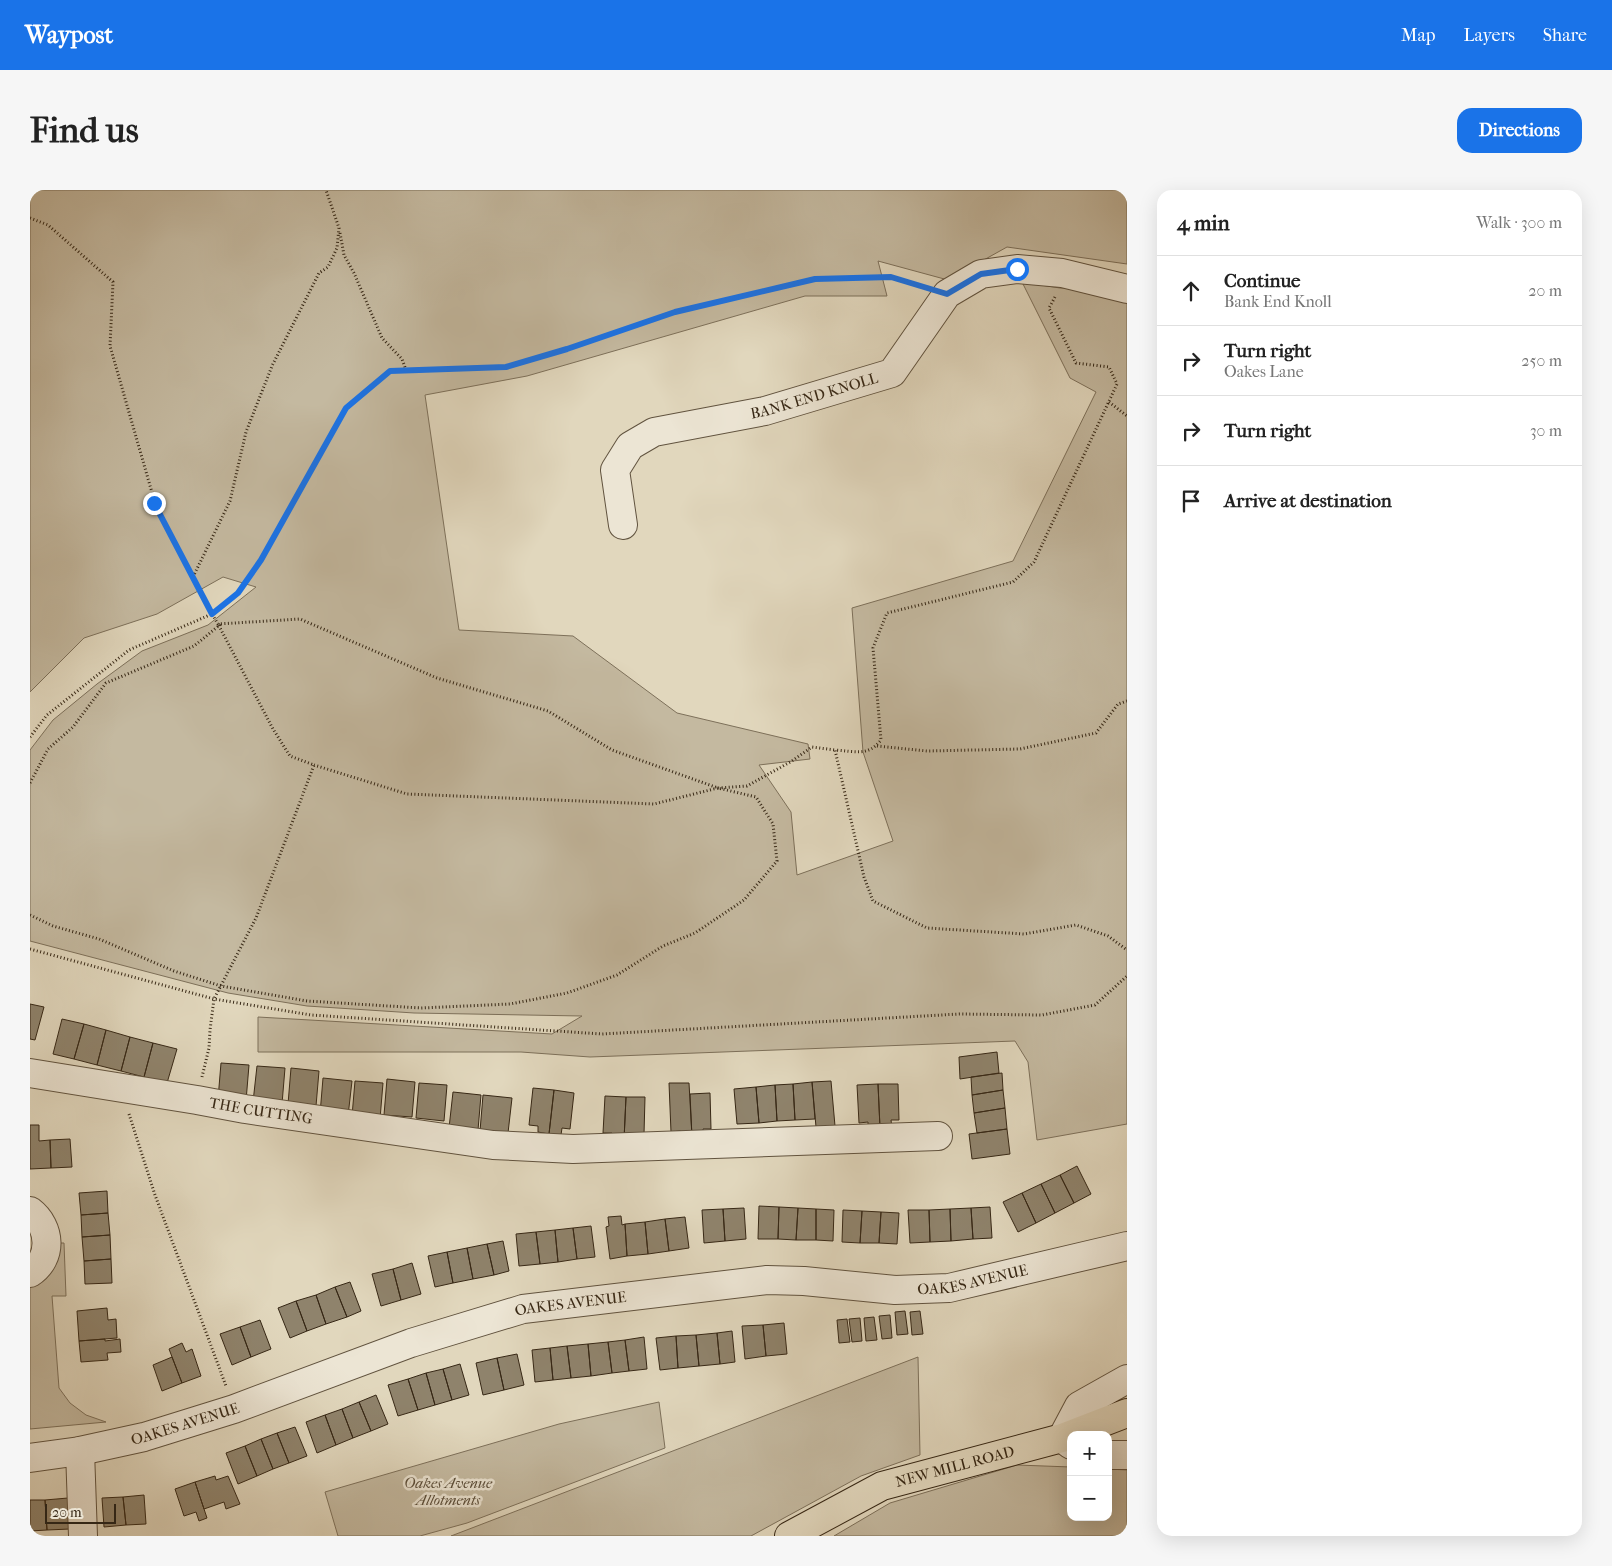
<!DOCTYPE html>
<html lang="en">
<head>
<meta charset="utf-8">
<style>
	body { margin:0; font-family:"IM FELL French Canon",serif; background:#f6f6f6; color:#222 }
	.controls { position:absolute; right:15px; bottom:15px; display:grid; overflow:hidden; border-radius:10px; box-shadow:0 5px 20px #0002 }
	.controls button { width:45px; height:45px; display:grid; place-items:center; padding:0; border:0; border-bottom:1px solid #e0e0e0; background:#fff; color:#222; font:25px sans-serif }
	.scale { position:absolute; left:15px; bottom:12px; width:71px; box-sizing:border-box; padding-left:5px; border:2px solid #362715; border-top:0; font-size:14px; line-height:18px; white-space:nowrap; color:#362715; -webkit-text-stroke:4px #ece5d4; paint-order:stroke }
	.stop { position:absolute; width:15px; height:15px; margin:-11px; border:4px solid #1a73e8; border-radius:50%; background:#fff }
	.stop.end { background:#1a73e8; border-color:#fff; box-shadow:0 1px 5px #0008 }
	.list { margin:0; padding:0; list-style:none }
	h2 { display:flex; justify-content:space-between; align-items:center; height:65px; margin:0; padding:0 20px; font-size:21px }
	h2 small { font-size:16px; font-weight:400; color:#767676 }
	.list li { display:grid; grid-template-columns:32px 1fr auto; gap:15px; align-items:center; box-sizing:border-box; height:70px; padding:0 20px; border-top:1px solid #e0e0e0 }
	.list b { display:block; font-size:19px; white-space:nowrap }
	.list p { margin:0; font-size:16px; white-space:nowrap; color:#767676 }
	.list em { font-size:16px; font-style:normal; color:#767676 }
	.icon { flex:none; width:28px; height:28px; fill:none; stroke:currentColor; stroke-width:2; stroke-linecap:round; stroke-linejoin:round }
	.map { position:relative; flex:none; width:1097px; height:1346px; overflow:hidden; border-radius:15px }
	header { display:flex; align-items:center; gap:30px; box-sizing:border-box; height:70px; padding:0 25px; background:#1a73e8; color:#fff }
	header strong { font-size:24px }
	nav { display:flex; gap:28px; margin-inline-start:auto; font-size:18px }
	.intro { display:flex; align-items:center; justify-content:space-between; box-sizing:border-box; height:120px; padding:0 30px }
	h1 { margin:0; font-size:35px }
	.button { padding:12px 22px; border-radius:15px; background:#1a73e8; color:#fff; font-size:18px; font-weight:700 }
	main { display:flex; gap:30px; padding:0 30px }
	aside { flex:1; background:#fff; border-radius:15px; box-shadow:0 5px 20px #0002 }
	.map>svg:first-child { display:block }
	.green { fill:#c4b9a0; stroke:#7d705a }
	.building { fill:#8f836c; stroke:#362715 }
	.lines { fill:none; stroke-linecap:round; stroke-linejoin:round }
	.minor-casing { stroke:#61533f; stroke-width:30 }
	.major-casing { stroke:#362715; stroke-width:30 }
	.path { stroke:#362715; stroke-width:3; stroke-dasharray:1 2.5; stroke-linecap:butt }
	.minor { stroke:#ece5d4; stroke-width:28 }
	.major { stroke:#e1d7bd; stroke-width:28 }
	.route { stroke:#1a73e8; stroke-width:6 }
	.labels { text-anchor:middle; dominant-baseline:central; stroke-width:5; stroke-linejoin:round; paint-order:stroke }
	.street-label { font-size:15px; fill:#362715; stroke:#ece5d4 }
	.park-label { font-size:15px; font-style:italic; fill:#5a4c38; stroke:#ece5d4 }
</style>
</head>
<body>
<header>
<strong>Waypost</strong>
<nav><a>Map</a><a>Layers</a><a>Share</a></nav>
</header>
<div class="intro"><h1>Find us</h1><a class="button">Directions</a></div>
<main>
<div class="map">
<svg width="1097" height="1346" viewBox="0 0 1097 1346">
	<rect width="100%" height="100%" fill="#e1d7bd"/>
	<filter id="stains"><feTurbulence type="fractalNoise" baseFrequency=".004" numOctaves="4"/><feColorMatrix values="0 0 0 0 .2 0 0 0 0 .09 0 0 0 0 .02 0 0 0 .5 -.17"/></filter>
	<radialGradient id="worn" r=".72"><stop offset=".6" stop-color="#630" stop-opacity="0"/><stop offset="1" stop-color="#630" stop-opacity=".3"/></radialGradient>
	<path class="green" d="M0 0H1097V74L977 57 918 90 848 71 857 106H775L497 186 395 205 429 440 543 446 647 523 778 554 780 569 729 575 761 622 767 685 863 651 833 562 822 418 983 371 1066 202 1040 188 992 92 1030 98H1097V934L1007 950 998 872 985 851 560 867 491 862H228V827L522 844 552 826 384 823 277 816 198 803 0 751V560L23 530 67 494 112 461 178 435 226 397 193 387 127 424 54 448 0 502Z
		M26 1053H34L36 1106H22L29 1198 40 1213 56 1225 76 1232 0 1239V1094Z
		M888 1167 890 1265 831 1286 721 1346H421Z
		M629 1212 635 1258 437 1333 390 1346H308L295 1302 529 1234Z
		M987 1275 1041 1277V1327H1078V1279L1097 1280V1346H804L860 1313Z"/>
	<path class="building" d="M0 814 14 817 5 850 0 849Z
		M32 829 54 834 44 869 23 864Z
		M54 834 76 840 67 875 44 869Z
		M76 840 100 847 91 881 67 875Z
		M100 847 123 853 114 887 91 881Z
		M123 853 147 859 137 893 114 887Z
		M967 862 969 883 930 889 929 867Z
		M191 873 219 875 216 911 188 909Z
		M227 876 255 878 252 914 223 912Z
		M261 878 289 881 286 916 258 914Z
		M972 883 973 900 942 905 941 887Z
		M293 888 322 891 318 926 290 924Z
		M357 889 385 892 382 927 354 925Z
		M325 891 353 893 350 929 322 926Z
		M801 891 805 936 786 937 782 892Z
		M782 892 785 929 765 930 763 894Z
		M389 893 417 895 414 931 386 928Z
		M639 893H659L662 947 650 941 641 942Z
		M763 894 765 930 747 931 745 895Z
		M848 894 850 938 838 939V932L829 933 827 895Z
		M848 894H868L869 930H861L862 938H850Z
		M745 895 747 931 729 933 726 897Z
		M726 897 729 933 707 934 704 899Z
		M503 898 524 900 519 944 508 942V936L499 935Z
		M524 900 544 903 540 939 532 938 531 945 519 944Z
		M973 900 975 918 944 923 942 905Z
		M423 902 451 905 448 940 419 938Z
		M680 903 681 939H673L674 947H662L660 904Z
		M453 905 482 908 478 943 450 941Z
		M575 906 596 907 594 950H582V943H573Z
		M596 907H615L614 944 594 950Z
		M975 918 977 939 947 943 944 923Z
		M0 935H9V951L20 950 21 978 0 979Z
		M977 939 980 964 942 969 939 944Z
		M40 949 42 977 21 978 20 950Z
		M1047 976 1061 1004 1044 1013 1030 985Z
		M1030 985 1044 1013 1025 1023 1011 994Z
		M1011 994 1025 1023 1006 1033 992 1003Z
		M77 1001 78 1023 51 1025 49 1003Z
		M992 1003 1006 1033 988 1042 973 1012Z
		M729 1016 749 1017 748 1049H728Z
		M749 1017 768 1018 766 1050 748 1049Z
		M960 1017 962 1048 943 1049 941 1018Z
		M714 1018 716 1049 695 1051 693 1019Z
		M768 1018 786 1019V1050H766Z
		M941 1018 943 1049 921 1051 920 1019Z
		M693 1019 695 1051 674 1053 672 1020Z
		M786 1019 804 1020 803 1051 786 1050Z
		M920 1019 921 1051 900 1052 899 1020Z
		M813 1020 832 1021 830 1053 812 1052Z
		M878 1020H899L900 1052 880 1053Z
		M832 1021 851 1022 849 1053H830Z
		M851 1022 869 1023 867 1054 849 1053Z
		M78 1023 80 1045 52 1047 51 1025Z
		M591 1026 592 1035 595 1034 597 1066 580 1069 576 1037 579 1036 578 1027Z
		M655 1027 659 1058 639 1061 635 1029Z
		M635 1029 639 1061 618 1064 615 1032Z
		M615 1032 618 1064 597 1066 595 1034Z
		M561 1036 565 1067 547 1069 543 1038Z
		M543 1038 547 1069 528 1072 525 1040Z
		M525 1040 528 1072 510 1074 506 1042Z
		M506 1042 510 1074 489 1076 486 1044Z
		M80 1045 81 1069 54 1071 52 1047Z
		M473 1051 479 1081 464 1085 457 1054Z
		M457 1054 464 1085 443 1089 437 1058Z
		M437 1058 443 1089 423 1093 417 1062Z
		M417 1062 423 1093 405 1097 398 1066Z
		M81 1069 82 1093 55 1094 54 1071Z
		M382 1073 391 1104 371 1110 363 1079Z
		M363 1079 371 1110 351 1116 342 1084Z
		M320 1092 331 1121 317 1127 305 1097Z
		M305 1097 317 1127 296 1134 286 1105Z
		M286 1105 296 1134 277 1141 266 1111Z
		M266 1111 277 1141 260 1148 248 1118Z
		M77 1118 78 1130 86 1129 87 1148 49 1151 47 1121Z
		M875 1121 878 1144 867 1145 865 1122Z
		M890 1121 893 1144 882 1145 880 1122Z
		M860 1125 862 1148 852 1149 849 1126Z
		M844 1127 847 1150 836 1151 834 1128Z
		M830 1128 832 1151 822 1152 819 1129Z
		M817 1129 820 1152 809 1153 807 1130Z
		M230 1130 241 1159 221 1167 210 1137Z
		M754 1133 757 1164 736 1166 733 1135Z
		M733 1135 736 1166 715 1169 712 1136Z
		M210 1137 221 1167 202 1175 190 1144Z
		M702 1141 705 1172 690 1174 687 1143Z
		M687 1143 690 1174 669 1176 666 1145Z
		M666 1145 669 1176 648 1178 646 1146Z
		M646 1146 648 1178 630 1180 626 1148Z
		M614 1147 617 1179 599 1181 595 1150Z
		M75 1149V1151L90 1149 91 1162 77 1163 78 1170 51 1172 49 1151Z
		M595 1150 599 1181 582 1183 578 1152Z
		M578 1152 582 1183 561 1186 558 1154Z
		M152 1153 156 1162 162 1159 171 1186 152 1193 139 1159Z
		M558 1154 561 1186 541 1188 537 1156Z
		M537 1156 541 1188 523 1190 520 1158Z
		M520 1158 523 1190 505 1192 502 1160Z
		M487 1164 494 1195 474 1200 467 1168Z
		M142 1167 152 1193 132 1201 123 1175Z
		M467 1168 474 1200 453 1205 446 1173Z
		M430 1174 439 1205 422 1210 413 1179Z
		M413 1179 422 1210 405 1215 396 1183Z
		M396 1183 405 1215 388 1220 378 1189Z
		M378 1189 388 1220 368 1226 358 1195Z
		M346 1205 358 1234 341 1241 329 1212Z
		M329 1212 341 1241 323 1248 312 1219Z
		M312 1219 323 1248 306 1255 295 1225Z
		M295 1225 306 1255 287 1263 276 1232Z
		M265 1237 277 1266 259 1273 247 1243Z
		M247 1243 259 1273 243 1279 231 1249Z
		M231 1249 243 1279 227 1286 215 1256Z
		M215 1256 227 1286 208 1294 196 1263Z
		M185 1286 186 1290 198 1286 210 1314 196 1319 194 1312 174 1319 165 1292Z
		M165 1292 177 1328 169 1331 166 1322 154 1326 145 1299Z
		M114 1305 116 1334 96 1335 93 1307Z
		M93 1307 96 1335 74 1337 72 1308Z
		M38 1308 40 1339 17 1340 15 1310Z
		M0 1310H15L17 1340 0 1341Z"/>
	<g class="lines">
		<g class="minor-casing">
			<g id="minor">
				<path id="s1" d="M593 335 585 280 600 256 624 242 735 221 862 183 917 104 951 84 987 79 1032 83 1097 99"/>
				<path id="s2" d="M0 883 167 910 215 919 463 955 543 959 908 946"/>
				<path d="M0 1021C21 1037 23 1068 0 1083"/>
				<path d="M1041 1255 1032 1248 1049 1216 1097 1189"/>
				<path d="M50 1261 53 1346"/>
				<path d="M1078 1265H1097"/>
				<path id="s3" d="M0 1268 50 1261 114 1247 204 1219 381 1153 493 1119 737 1090 774 1091 865 1100 919 1098 1097 1056"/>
			</g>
		</g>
		<g class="major-casing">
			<g id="major">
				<path id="s4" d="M759 1346 852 1296 1032 1248 1097 1223"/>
			</g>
		</g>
		<path class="path" d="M0 28 18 35 83 92 80 156 125 313 182 424 188 434 270 429 407 488 518 521 582 560 688 598 717 596 762 571 782 557 805 560
			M310 43 314 65 324 83 352 148 372 169 376 180
			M1025 107 1019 118 1046 173 1079 177 1087 194 1004 372 983 392 857 423 843 458 851 550C838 567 824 561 805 560L834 687 843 711 897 738 994 744 1046 735 1078 746 1097 760
			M1079 212 1097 226
			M163 387 200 311 216 242 242 176 289 83 298 77 307 58 309 38 296 0
			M0 547 17 525 99 460 182 424 208 403 231 370 316 218 360 181 476 177 537 159 645 122 785 89 861 87 893 96
			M847 556 897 561 990 559 1066 543 1088 514 1097 511
			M0 593 18 559 43 537 76 493 164 456 191 434
			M0 725 23 736 69 749 144 781 191 796 277 811 391 818 480 814 537 803 587 785 633 756 665 743 714 710 747 671 743 634 726 607 688 598 624 614 377 604 284 575
			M0 759 184 809 281 825 572 844 929 824 1012 825 1065 815 1097 786
			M172 887 179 858 180 840 184 809 226 728 284 575 260 566 243 539 188 434
			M99 924 125 1005 196 1196"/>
		<use href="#minor" class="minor"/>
		<use href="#major" class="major"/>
	</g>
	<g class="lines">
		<path class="route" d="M124 313 182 424 208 403 231 370 316 218 360 181 476 177 537 159 645 122 785 89 861 87 917 104 951 84 987 79"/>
	</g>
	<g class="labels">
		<g class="street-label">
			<text stroke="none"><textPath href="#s1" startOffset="276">BANK END KNOLL</textPath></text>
			<text stroke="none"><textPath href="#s2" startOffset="234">THE CUTTING</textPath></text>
			<text stroke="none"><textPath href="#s3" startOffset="969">OAKES AVENUE</textPath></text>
			<text stroke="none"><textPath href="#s3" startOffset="564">OAKES AVENUE</textPath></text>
			<text stroke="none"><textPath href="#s3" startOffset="159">OAKES AVENUE</textPath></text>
			<text stroke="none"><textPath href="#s4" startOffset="181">NEW MILL ROAD</textPath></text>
		</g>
		<g class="park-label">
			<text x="418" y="1293">Oakes Avenue<tspan x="418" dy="17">Allotments</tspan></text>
		</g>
	</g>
	<rect width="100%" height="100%" filter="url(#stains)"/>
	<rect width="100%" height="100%" fill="url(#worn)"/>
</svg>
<div class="controls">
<button>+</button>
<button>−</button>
</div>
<div class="scale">20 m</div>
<div class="stop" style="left:987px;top:79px"></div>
<div class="stop end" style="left:124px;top:313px"></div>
</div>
<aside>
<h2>4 min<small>Walk · 300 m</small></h2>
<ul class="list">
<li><svg class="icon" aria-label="ahead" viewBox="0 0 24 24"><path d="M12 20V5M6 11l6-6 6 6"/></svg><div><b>Continue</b><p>Bank End Knoll</p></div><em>20 m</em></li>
<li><svg class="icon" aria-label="right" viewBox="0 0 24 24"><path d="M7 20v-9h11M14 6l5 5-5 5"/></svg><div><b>Turn right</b><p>Oakes Lane</p></div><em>250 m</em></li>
<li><svg class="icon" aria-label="right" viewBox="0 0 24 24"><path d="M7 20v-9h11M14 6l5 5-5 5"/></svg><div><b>Turn right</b></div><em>30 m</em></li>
<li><svg class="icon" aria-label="arrive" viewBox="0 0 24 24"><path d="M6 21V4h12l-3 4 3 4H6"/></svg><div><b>Arrive at destination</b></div></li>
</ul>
</aside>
</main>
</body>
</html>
